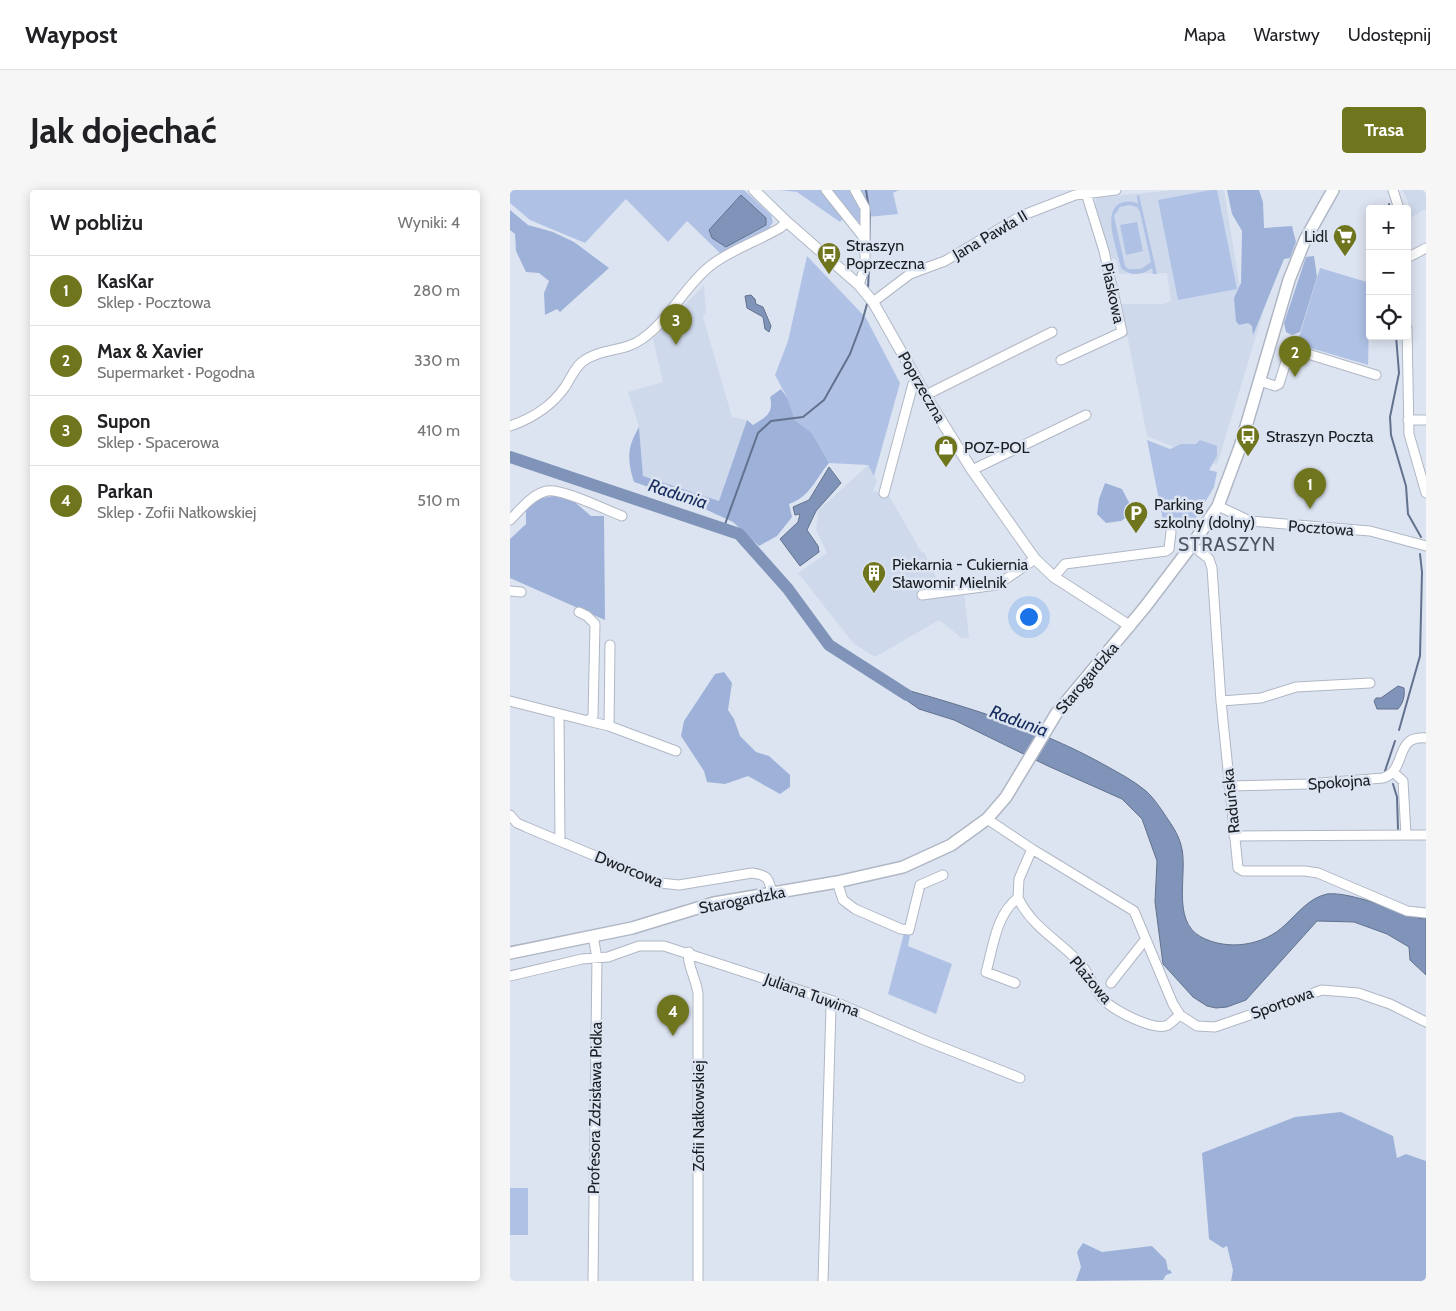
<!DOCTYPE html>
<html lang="pl">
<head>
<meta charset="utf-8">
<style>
	body { margin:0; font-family:Cabin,sans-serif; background:#f6f6f6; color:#202124 }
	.controls { position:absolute; right:15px; top:15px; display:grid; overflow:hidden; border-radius:5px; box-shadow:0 2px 12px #0003 }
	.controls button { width:45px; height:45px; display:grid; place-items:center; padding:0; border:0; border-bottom:1px solid #e0e0e0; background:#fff; color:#202124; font:25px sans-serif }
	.you { position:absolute; left:518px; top:426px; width:18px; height:18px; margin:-12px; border:4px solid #fff; border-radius:50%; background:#1a73e8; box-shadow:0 0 0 8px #1a73e833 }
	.badge { display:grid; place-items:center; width:32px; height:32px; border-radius:50%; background:#6f751d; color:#fff; font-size:16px; font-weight:700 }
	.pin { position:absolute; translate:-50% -41px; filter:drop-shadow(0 1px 2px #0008) }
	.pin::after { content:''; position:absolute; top:26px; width:18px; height:15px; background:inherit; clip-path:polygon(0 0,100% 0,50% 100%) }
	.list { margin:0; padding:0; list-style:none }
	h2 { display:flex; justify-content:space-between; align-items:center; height:65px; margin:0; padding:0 20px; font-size:21px }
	h2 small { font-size:16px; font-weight:400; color:#757577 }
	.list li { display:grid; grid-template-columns:32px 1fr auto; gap:15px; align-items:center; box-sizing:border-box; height:70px; padding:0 20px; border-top:1px solid #e0e0e0 }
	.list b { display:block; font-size:19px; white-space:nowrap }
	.list p { margin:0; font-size:16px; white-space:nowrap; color:#757577 }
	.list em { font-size:16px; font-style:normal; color:#757577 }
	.icon { flex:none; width:28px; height:28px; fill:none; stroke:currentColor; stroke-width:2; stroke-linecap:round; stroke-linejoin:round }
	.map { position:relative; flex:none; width:916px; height:1091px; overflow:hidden; border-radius:5px }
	header { display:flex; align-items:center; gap:30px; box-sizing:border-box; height:70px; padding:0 25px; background:#fff; border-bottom:1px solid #e0e0e0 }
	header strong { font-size:24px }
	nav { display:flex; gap:28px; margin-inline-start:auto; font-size:18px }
	.intro { display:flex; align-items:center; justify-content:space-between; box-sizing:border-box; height:120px; padding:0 30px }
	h1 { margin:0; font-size:35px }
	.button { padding:12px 22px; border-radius:5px; background:#6f751d; color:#fff; font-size:18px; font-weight:700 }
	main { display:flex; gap:30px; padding:0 30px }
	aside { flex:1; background:#fff; border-radius:5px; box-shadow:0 2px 12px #0003 }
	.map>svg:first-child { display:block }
	.built { fill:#ced9ec }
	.green { fill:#afc1e5; fill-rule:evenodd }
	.forest { fill:#9eb2d9 }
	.water { fill:#8094ba; stroke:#62718d }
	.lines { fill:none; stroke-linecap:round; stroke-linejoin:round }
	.stream { stroke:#62718d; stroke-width:2 }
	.river { stroke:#8094ba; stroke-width:12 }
	.minor-casing { stroke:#b0b7c4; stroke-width:11 }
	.tertiary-casing { stroke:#b0b7c4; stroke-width:12 }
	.secondary-casing { stroke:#b0b7c4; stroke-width:14 }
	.minor { stroke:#fff; stroke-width:9 }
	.tertiary { stroke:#fff; stroke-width:10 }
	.secondary { stroke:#fff; stroke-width:11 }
	.labels { text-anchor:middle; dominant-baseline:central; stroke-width:5; stroke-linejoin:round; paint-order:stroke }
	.street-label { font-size:16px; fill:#1b1e23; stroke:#dde4f1 }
	.poi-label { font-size:16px; fill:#1b1e23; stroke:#dde4f1; text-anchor:start }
	.water-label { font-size:18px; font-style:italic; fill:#152c5c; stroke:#dde4f1 }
	.quarter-label { font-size:19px; letter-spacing:1px; fill:#4f5560; stroke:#dde4f1 }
</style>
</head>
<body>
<header>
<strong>Waypost</strong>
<nav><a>Mapa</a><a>Warstwy</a><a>Udostępnij</a></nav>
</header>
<div class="intro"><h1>Jak dojechać</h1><a class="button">Trasa</a></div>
<main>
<aside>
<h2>W pobliżu<small>Wyniki: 4</small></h2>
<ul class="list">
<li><span class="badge">1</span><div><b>KasKar</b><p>Sklep · Pocztowa</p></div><em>280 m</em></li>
<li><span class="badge">2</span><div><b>Max &amp; Xavier</b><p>Supermarket · Pogodna</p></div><em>330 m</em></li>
<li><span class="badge">3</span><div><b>Supon</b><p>Sklep · Spacerowa</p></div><em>410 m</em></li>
<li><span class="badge">4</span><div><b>Parkan</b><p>Sklep · Zofii Nałkowskiej</p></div><em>510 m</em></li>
</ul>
</aside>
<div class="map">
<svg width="916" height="1091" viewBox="0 0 916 1091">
	<rect width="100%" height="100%" fill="#dde4f1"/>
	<path class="built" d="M664 0H714L732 110 756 113 707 275 637 246 611 114H653L661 111 657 83 609 84 607 71 602 68 585 17 586 8Z
		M892 0H916V19L900 28 898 11Z
		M194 95 196 123 193 127 222 227 237 230 209 311 133 286 129 237 118 202 153 192 143 149Z
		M358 275 367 291 363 301 378 304 412 363 414 362 430 395V400L454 402 459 448H452L429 430 365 467 344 454 288 383 317 363 306 340 308 321Z"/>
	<path class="green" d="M0 0H234L261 25 263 32 257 41 211 64 177 31 158 52 116 9 75 53 20 30 0 13Z
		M269 0H312L335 26 330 32 287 2Z
		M321 0H343L352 19 354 42Z
		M347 0H389L383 3 388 24 357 27Z
		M701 0H707L727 99 668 110 648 10Z
		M629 5 647 84H643L642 78C632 85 621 87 611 78 608 61 589 17 614 12 619 11 624 11 628 14L627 6ZM620 15 627 17 630 22 641 72 631 79H618L615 76 604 26 610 17Z
		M627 32 633 61 616 65 610 35Z
		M297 66 356 128 390 193 364 286 358 275 319 273 302 243 285 230 278 209 265 185 278 151Z
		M810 78 860 93 858 175 787 154Z
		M637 250 660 259 671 254H686L690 250 707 256V266L699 280 707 282 704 297 680 338 654 335Z
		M394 743 400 745 398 756 442 774 426 824 378 804Z
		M0 998H18V1045H0Z"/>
	<path class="forest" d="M717 0H749L753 12 754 38 782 36 786 52 780 68 774 69 743 145 742 136 738 133 729 135 726 131 724 108 731 93 732 41 722 24Z
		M0 20 18 35 43 42 64 52 99 78 50 122 47 119 35 125 34 103 39 91 29 83 16 82 6 61 5 44 0 40Z
		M804 66 807 87 790 142 782 145 776 142 774 133 796 67Z
		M271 199 278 209 285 230 302 243 319 273C306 288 300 307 279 314L282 327 267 346 249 356 223 332 171 308 124 292C117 270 117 257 129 237L133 286 209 311 237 230 243 235C256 227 264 223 260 207Z
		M595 293 612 299 624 322 611 331 596 333 587 324 589 309Z
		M43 306 60 308 81 326H94L95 430 0 388V349L16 334V320L28 309Z
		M214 482 222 493 218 520 224 529 230 546 246 562 259 566 280 585V597L270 604 238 586 215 594 197 592 194 581 171 546 174 531 205 484Z
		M831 922 883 946 887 968 896 964 916 971V1091H721L723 1080 717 1056 713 1058 699 1049 692 963 785 927Z
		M573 1053 592 1062 642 1056 656 1070 658 1080H660L662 1083 656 1085 653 1090 566 1091 571 1077 567 1062Z"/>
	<path class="water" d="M231 5 256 28V35L216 57 202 48 199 40Z
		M241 105 245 109 246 114 253 117 261 136 259 142 255 139 253 127 237 118 235 106Z
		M319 277 331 293 306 321 297 340 308 356 309 362 290 376 270 349 288 332 290 324 285 325 283 317 299 310Z
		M372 493C447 514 524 536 591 573 607 582 623 590 636 601 645 609 653 622 659 631 664 638 669 647 671 655 679 681 660 730 691 747 718 761 753 756 775 735 788 723 799 708 817 704 839 701 890 722 912 729L916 728V785L900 770 899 757 877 744 844 732 807 731 736 810 717 817 706 818 697 816 683 807 653 774 645 712 647 671 632 629 612 609 538 576 444 530 409 519Z
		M888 496 894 498C895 507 893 513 888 519H867L864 511 866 508H871Z"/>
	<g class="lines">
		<path class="stream" d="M356 0 360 25 359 62
			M879 14 880 19
			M358 98 359 77
			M886 146 889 183 880 227 881 245 896 296 898 324 911 347
			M214 337 248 243 261 231 293 227 314 210 340 164 352 132 357 114
			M889 540 910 466 912 382 910 364
			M875 581 885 551
			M883 594 887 607 888 639"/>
		<path class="river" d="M0 267 229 344 278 399 319 455 397 505"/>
		<g class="minor-casing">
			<path id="minor" d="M316 0 355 49V76L349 95
				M345 0 355 18V49
				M883 0 889 19
				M897 68 916 58
				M363 112 400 84 435 71 511 26 565 5 606 0
				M897 138 899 244 916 303
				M551 170 612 142 594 61 575 0
				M750 191 765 196 769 194 779 162 785 160 866 185
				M416 205 542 142
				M898 230H916
				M0 236C23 228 41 217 55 197 61 188 64 179 72 172 90 158 115 162 132 149 160 129 174 97 200 76 220 60 248 51 270 38L277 32
				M462 280 576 225
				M374 303 403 194 408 191
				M708 316 740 331 860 341 916 356
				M0 330C10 320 22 304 37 301 52 298 96 320 112 326
				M682 355 699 369 702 378 711 511 728 678 733 681H795L808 683 897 721 916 723
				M544 387 555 374 656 361 659 359 661 342
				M0 401 11 402
				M412 405 487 395 525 369
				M0 511 78 531 83 526 85 434 77 426 69 422
				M711 511 751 508 786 497 860 493
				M49 524 50 651
				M78 531 99 536 100 455
				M99 536 166 561
				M883 582 893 591 896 645
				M719 596 798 594 873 588C898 580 883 545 916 548
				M0 625 7 633 16 637 150 693 169 695 242 683C258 685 259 689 262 703
				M477 629 522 659 624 721 663 814 670 825 687 836 705 837 812 800 848 803 880 814 916 832
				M724 646 916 645
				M327 692 333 710 345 719 391 739 399 740 410 695 433 685
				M508 708C522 737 547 749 568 771 579 782 583 798 593 809 603 820 644 842 658 835 662 832 666 828 670 825
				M179 762C176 773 187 791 188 804V1091
				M0 786 72 769 98 767 129 756H154L323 811 414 850 510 888
				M505 793 476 782C483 758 486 724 508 708L509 689 522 659
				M601 793 635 750
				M83 1091 87 768 83 746
				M313 1091 321 817 323 811"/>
		</g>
		<g class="tertiary-casing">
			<path id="tertiary" d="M244 0 277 32 349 95 363 112 422 216 462 280 525 369 544 387 620 436"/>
		</g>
		<g class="secondary-casing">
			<path id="secondary" d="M0 763 122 738 204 713 327 692 393 677 441 655 477 629 496 607 546 524 635 417 682 355 708 316 730 257 779 90 795 50 823 0"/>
		</g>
		<use href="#minor" class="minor"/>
		<use href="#tertiary" class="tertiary"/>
		<use href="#secondary" class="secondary"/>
	</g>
	<defs>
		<g id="supermarket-pin" transform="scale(1.25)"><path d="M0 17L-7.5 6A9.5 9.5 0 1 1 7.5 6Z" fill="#6f751d" stroke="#dde4f1"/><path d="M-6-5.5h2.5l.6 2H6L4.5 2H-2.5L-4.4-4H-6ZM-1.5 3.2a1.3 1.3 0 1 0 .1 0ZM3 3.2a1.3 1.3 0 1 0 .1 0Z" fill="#fff"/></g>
		<g id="bus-pin" transform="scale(1.25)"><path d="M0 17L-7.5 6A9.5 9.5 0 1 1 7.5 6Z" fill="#6f751d" stroke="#dde4f1"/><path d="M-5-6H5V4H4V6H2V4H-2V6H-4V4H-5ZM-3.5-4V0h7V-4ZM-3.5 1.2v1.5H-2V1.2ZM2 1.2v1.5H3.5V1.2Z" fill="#fff"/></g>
		<g id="shop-pin" transform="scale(1.25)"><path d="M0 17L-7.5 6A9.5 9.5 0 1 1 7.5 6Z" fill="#6f751d" stroke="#dde4f1"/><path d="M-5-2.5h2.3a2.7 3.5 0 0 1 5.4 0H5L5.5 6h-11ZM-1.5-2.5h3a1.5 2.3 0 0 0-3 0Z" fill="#fff"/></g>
		<g id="parking-pin" transform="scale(1.25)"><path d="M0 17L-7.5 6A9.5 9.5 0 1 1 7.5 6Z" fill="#6f751d" stroke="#dde4f1"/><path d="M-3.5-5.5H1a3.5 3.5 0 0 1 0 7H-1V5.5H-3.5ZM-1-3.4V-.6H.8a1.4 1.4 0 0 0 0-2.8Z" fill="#fff"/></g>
		<g id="building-pin" transform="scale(1.25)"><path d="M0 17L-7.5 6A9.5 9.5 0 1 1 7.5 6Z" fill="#6f751d" stroke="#dde4f1"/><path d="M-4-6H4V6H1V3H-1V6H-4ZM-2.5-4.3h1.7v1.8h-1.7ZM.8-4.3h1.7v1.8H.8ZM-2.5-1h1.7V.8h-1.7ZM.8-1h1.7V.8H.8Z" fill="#fff"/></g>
	</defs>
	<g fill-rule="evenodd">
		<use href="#supermarket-pin" x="835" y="46"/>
		<use href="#bus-pin" x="319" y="64"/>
		<use href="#bus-pin" x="738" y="246"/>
		<use href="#shop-pin" x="436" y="257"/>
		<use href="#parking-pin" x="626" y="323"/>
		<use href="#building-pin" x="364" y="383"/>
	</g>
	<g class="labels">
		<g class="street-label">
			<text transform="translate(480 45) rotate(-30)">Jana Pawła II</text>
			<text transform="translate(603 103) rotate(78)">Piaskowa</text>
			<text transform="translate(412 197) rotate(60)">Poprzeczna</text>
			<text transform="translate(811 338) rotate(4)">Pocztowa</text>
			<text transform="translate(577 488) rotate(-50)">Starogardzka</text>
			<text transform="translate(829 592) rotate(-4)">Spokojna</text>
			<text transform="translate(721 611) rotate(-96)">Raduńska</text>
			<text transform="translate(119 679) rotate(22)">Dworcowa</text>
			<text transform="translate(232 710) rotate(-11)">Starogardzka</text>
			<text transform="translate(581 790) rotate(50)">Plażowa</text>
			<text transform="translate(302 805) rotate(20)">Juliana Tuwima</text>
			<text transform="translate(772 813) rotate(-20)">Sportowa</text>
			<text transform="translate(85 918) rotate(-89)">Profesora Zdzisława Pidka</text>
			<text transform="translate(188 926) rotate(-90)">Zofii Nałkowskiej</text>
		</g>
		<g class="poi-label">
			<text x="818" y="46" text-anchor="end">Lidl</text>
			<text x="336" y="55">Straszyn<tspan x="336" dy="18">Poprzeczna</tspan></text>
			<text x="756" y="246">Straszyn Poczta</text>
			<text x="454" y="257">POZ-POL</text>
			<text x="644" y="314">Parking<tspan x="644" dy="18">szkolny (dolny)</tspan></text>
			<text x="382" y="374">Piekarnia - Cukiernia<tspan x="382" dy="18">Sławomir Mielnik</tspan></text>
		</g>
		<g class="water-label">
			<text transform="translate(168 304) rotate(18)">Radunia</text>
			<text transform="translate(509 531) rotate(20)">Radunia</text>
		</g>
		<g class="quarter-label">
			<text x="717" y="354">STRASZYN</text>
		</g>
	</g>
</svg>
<div class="controls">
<button>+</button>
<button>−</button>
<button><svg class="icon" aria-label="locate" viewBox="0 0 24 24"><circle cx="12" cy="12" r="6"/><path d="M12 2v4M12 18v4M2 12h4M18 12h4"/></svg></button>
</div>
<div class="you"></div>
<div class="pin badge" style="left:800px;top:319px">1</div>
<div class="pin badge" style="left:785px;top:187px">2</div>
<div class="pin badge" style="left:166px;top:155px">3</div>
<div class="pin badge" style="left:163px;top:846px">4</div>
</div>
</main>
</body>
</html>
